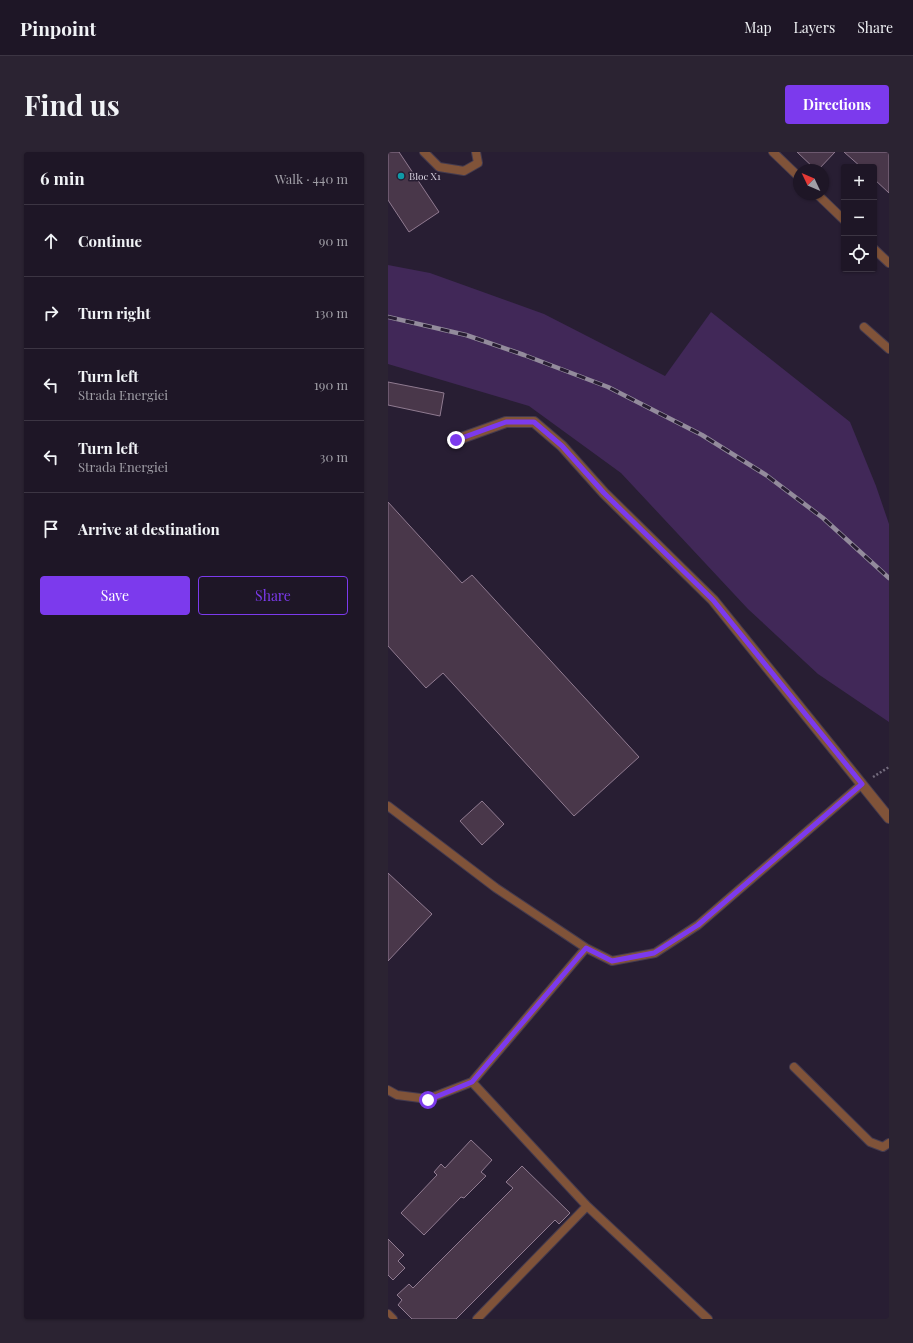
<!DOCTYPE html>
<html lang="en">
<head>
<meta charset="utf-8">
<style>
	body { margin:0; font-family:"Playfair Display",serif; background:#2b2332; color:#f1f3f6 }
	.controls { position:absolute; right:12px; top:12px; display:grid; overflow:hidden; border-radius:4px; box-shadow:0 1px 3px #0004 }
	.controls button { width:36px; height:36px; display:grid; place-items:center; padding:0; border:0; border-bottom:1px solid #3c3543; background:#1e1626; color:#f1f3f6; font:20px sans-serif }
	.compass { position:absolute; left:405px; top:12px; width:36px; height:36px; border-radius:50%; background:#1e1626; box-shadow:0 1px 3px #0004; rotate:314deg }
	.stop { position:absolute; width:12px; height:12px; margin:-9px; border:3px solid #7c3aed; border-radius:50%; background:#fff }
	.stop.end { background:#7c3aed; border-color:#fff; box-shadow:0 1px 4px #0008 }
	.list { margin:0; padding:0; list-style:none }
	h2 { display:flex; justify-content:space-between; align-items:center; height:52px; margin:0; padding:0 16px; font-size:17px }
	h2 small { font-size:13px; font-weight:400; color:#a19fa7 }
	.list li { display:grid; grid-template-columns:26px 1fr auto; gap:12px; align-items:center; box-sizing:border-box; height:72px; padding:0 16px; border-top:1px solid #3c3543 }
	.list b { display:block; font-size:15px; white-space:nowrap }
	.list p { margin:0; font-size:13px; white-space:nowrap; color:#a19fa7 }
	.list em { font-size:13px; font-style:normal; color:#a19fa7 }
	.actions { display:flex; gap:8px; padding:12px 16px }
	.actions a { flex:1; padding:9px 0; border:1px solid #7c3aed; border-radius:4px; text-align:center; font-size:14px; color:#7c3aed }
	.actions .main { background:#7c3aed; color:#fff }
	.icon { flex:none; width:22px; height:22px; fill:none; stroke:currentColor; stroke-width:2; stroke-linecap:round; stroke-linejoin:round }
	.map { position:relative; flex:none; width:501px; height:1167px; overflow:hidden; border-radius:4px }
	header { display:flex; align-items:center; gap:24px; box-sizing:border-box; height:56px; padding:0 20px; background:#1e1626; border-bottom:1px solid #3c3543 }
	header strong { font-size:19px }
	nav { display:flex; gap:22px; margin-inline-start:auto; font-size:14px }
	.intro { display:flex; align-items:center; justify-content:space-between; box-sizing:border-box; height:96px; padding:0 24px }
	h1 { margin:0; font-size:28px }
	.button { padding:10px 18px; border-radius:4px; background:#7c3aed; color:#fff; font-size:14px; font-weight:700 }
	main { display:flex; gap:24px; padding:0 24px }
	aside { flex:1; background:#1e1626; border-radius:4px; box-shadow:0 1px 3px #0004 }
	.map>svg:first-child { display:block }
	.green { fill:#412858 }
	.building { fill:#49374a; stroke:#907b91 }
	.lines { fill:none; stroke-linecap:round; stroke-linejoin:round }
	.service-casing { stroke:#443b4f; stroke-width:10 }
	.minor-casing { stroke:#443b4f; stroke-width:12 }
	.path { stroke:#736b7d; stroke-width:2.5; stroke-dasharray:2 2; stroke-linecap:butt }
	.service { stroke:#805339; stroke-width:8 }
	.minor { stroke:#805339; stroke-width:10 }
	.rail-casing { stroke:#938b9c; stroke-width:4.5 }
	.rail { stroke:#281e33; stroke-width:3; stroke-dasharray:9; stroke-linecap:butt }
	.route { stroke:#7c3aed; stroke-width:5 }
	.culture-dot { fill:#0f9aa8; stroke:#281e33; stroke-width:1.5 }
	.labels { text-anchor:middle; dominant-baseline:central; stroke-width:3; stroke-linejoin:round; paint-order:stroke }
	.poi-label { font-size:10px; fill:#d7d1df; stroke:#281e33; text-anchor:start }
</style>
</head>
<body>
<header>
<strong>Pinpoint</strong>
<nav><a>Map</a><a>Layers</a><a>Share</a></nav>
</header>
<div class="intro"><h1>Find us</h1><a class="button">Directions</a></div>
<main>
<aside>
<h2>6 min<small>Walk · 440 m</small></h2>
<ul class="list">
<li><svg class="icon" aria-label="ahead" viewBox="0 0 24 24"><path d="M12 20V5M6 11l6-6 6 6"/></svg><div><b>Continue</b></div><em>90 m</em></li>
<li><svg class="icon" aria-label="right" viewBox="0 0 24 24"><path d="M7 20v-9h11M14 6l5 5-5 5"/></svg><div><b>Turn right</b></div><em>130 m</em></li>
<li><svg class="icon" aria-label="left" viewBox="0 0 24 24"><path d="M17 20v-9H6M10 6l-5 5 5 5"/></svg><div><b>Turn left</b><p>Strada Energiei</p></div><em>190 m</em></li>
<li><svg class="icon" aria-label="left" viewBox="0 0 24 24"><path d="M17 20v-9H6M10 6l-5 5 5 5"/></svg><div><b>Turn left</b><p>Strada Energiei</p></div><em>30 m</em></li>
<li><svg class="icon" aria-label="arrive" viewBox="0 0 24 24"><path d="M6 21V4h12l-3 4 3 4H6"/></svg><div><b>Arrive at destination</b></div></li>
</ul>
<div class="actions"><a class="main">Save</a><a>Share</a></div>
</aside>
<div class="map">
<svg width="501" height="1167" viewBox="0 0 501 1167">
	<rect width="100%" height="100%" fill="#281e33"/>
	<path class="green" d="M0 113 42 121 156 162 277 224 323 160 462 270 488 334 501 372V570L430 522 360 457 233 321 141 254 0 212Z"/>
	<path class="building" d="M0 0H11L51 60 21 80 0 48Z
		M409 0H447L430 18H428Z
		M456 0H501V41L486 27V15H473Z
		M0 230 56 241 52 264 0 253Z
		M0 350 74 431 84 423 251 605 186 664 55 521 38 536 0 494Z
		M94 649 116 672 94 693 72 669Z
		M0 721 44 762 0 809Z
		M83 988 104 1008 93 1020 98 1024 76 1046 73 1045 36 1083 13 1061 49 1023 46 1020 53 1012 57 1016Z
		M134 1014 182 1061 171 1072 167 1068 68 1167H24L10 1153 14 1148 9 1143 21 1132 25 1136 125 1036 118 1030Z
		M0 1087 16 1103 10 1109 17 1116 5 1128 0 1123Z"/>
	<g class="lines">
		<g class="service-casing">
			<path id="service" d="M36 0 51 15 76 19 90 11 88 0
				M385 0 411 25
				M429 42 456 68
				M486 97 501 111
				M476 175 501 197
				M0 654 108 736 198 796 224 809 267 801 310 773 474 632
				M406 915 482 990 495 995 501 991
				M84 930 198 796
				M0 938 9 943 40 947 84 930 199 1054 89 1167
				M199 1054 320 1167
				M0 1162 5 1167"/>
		</g>
		<g class="minor-casing">
			<path id="minor" d="M68 288 118 270H146L174 294 216 341 325 448 501 666"/>
		</g>
		<path class="path" d="M485 625 501 615"/>
		<use href="#service" class="service"/>
		<use href="#minor" class="minor"/>
		<g class="rail-casing">
			<path id="rail" d="M0 165 78 183 136 203 220 235 314 283 378 323 435 366 501 426"/>
		</g>
		<use href="#rail" class="rail"/>
	</g>
	<g class="lines">
		<path class="route" d="M40 948 84 930 198 796 224 809 266 801 310 773 474 632 325 448 216 341 174 294 146 270H118L68 288"/>
	</g>
	<circle class="culture-dot" cx="13" cy="24" r="4"/>
	<g class="labels">
		<g class="poi-label">
			<text x="21" y="24">Bloc X1</text>
		</g>
	</g>
</svg>
<div class="controls">
<button>+</button>
<button>−</button>
<button><svg class="icon" aria-label="locate" viewBox="0 0 24 24"><circle cx="12" cy="12" r="6"/><path d="M12 2v4M12 18v4M2 12h4M18 12h4"/></svg></button>
</div>
<svg class="compass" viewBox="-18 -18 36 36"><path d="M0-13l5 13h-10z" fill="#e53935"/><path d="M0 13l5-13h-10z" fill="#a19fa7"/></svg>
<div class="stop" style="left:40px;top:948px"></div>
<div class="stop end" style="left:68px;top:288px"></div>
</div>
</main>
</body>
</html>
